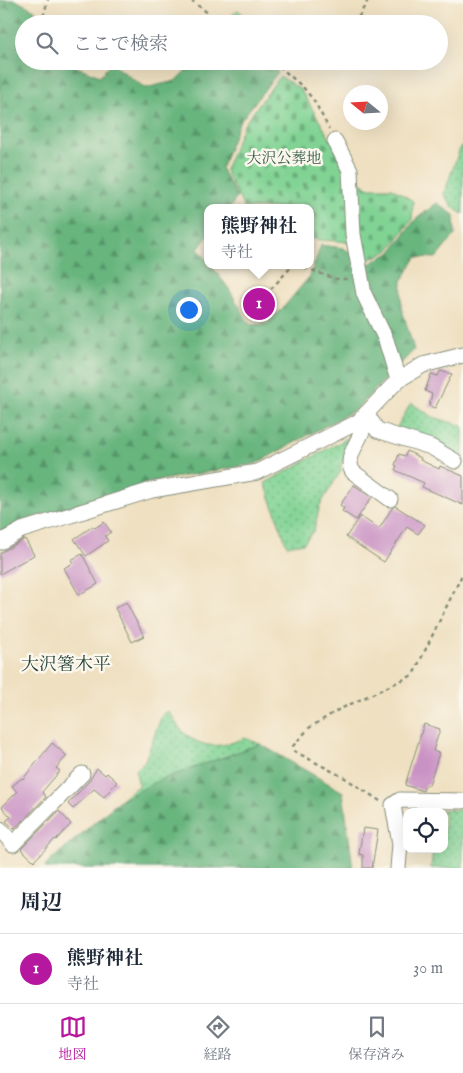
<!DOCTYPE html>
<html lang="ja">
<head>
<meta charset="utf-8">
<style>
	body { margin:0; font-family:"IM FELL English","Noto Serif JP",serif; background:#f2f2f3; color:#1f2937 }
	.controls { position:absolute; right:15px; bottom:15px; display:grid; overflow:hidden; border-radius:10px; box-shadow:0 5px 20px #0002 }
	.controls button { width:45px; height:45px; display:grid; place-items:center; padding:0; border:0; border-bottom:1px solid #e0e1e3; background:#fff; color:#1f2937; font:25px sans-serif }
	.compass { position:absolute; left:343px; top:85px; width:45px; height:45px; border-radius:50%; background:#fff; box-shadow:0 5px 20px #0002; rotate:288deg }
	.you { position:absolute; left:188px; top:309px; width:18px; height:18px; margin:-12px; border:4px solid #fff; border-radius:50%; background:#1a73e8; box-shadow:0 0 0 8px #1a73e833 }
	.badge { display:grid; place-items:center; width:32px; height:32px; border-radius:50%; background:#b5179e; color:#fff; font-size:16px; font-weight:700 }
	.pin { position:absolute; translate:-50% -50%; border:2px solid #fff; box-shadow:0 1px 5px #0006 }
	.popup { position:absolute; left:204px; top:204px; width:110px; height:65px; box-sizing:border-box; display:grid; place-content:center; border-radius:10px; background:#fff; filter:drop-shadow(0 1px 4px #0005); font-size:16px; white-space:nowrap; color:#747a83 }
	.popup b { font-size:19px; color:#1f2937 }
	.popup::after { content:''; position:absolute; left:50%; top:100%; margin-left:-10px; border:10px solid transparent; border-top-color:#fff }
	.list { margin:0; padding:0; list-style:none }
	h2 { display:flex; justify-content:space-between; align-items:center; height:65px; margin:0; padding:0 20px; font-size:21px }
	h2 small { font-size:16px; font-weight:400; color:#747a83 }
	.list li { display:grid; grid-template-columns:32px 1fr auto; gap:15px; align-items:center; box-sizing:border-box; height:70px; padding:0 20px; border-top:1px solid #e0e1e3 }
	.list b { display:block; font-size:19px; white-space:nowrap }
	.list p { margin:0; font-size:16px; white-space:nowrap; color:#747a83 }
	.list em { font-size:16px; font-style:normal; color:#747a83 }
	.icon { flex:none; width:28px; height:28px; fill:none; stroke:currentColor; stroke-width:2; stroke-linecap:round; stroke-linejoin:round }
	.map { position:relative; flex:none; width:463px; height:868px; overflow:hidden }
	.search { position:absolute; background:#fff; box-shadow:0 5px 20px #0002; left:15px; right:15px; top:15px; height:55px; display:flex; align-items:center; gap:12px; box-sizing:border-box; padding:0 18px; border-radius:28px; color:#747a83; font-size:19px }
	.sheet { height:135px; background:#fff }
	nav { display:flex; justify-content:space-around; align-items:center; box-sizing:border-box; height:70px; border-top:1px solid #e0e1e3; background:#fff; font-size:14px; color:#747a83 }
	nav a { display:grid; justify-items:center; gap:2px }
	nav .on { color:#b5179e }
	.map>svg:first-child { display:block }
	.grass { fill:url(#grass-dots); stroke:#508864 }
	.forest { fill:url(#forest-firs); stroke:#447959 }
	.cemetery { fill:url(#cemetery-stones); stroke:#508864 }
	.building { fill:#c992c4 }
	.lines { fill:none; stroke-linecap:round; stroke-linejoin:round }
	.minor-casing { stroke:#878e7a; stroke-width:17 }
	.path { stroke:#878e7a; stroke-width:2.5; stroke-dasharray:4 4; stroke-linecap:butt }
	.minor { stroke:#fff; stroke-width:15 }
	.labels { text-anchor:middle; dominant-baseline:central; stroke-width:5; stroke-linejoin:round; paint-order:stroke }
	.park-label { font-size:15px; fill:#335b47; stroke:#fbf7ec }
	.quarter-label { font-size:18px; fill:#1f3d34; stroke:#fbf7ec }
</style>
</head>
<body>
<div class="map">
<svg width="463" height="868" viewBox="0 0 463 868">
	<defs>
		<pattern id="grass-dots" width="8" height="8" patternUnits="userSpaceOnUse" patternTransform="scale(1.25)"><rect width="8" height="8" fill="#81d394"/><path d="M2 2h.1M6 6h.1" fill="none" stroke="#69ac7a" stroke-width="1.8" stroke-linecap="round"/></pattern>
		<pattern id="forest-firs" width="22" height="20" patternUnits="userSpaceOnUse" patternTransform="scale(1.25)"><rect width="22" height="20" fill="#68b57e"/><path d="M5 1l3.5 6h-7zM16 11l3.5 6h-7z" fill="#559468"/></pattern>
		<pattern id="cemetery-stones" width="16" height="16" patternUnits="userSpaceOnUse" patternTransform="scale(1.25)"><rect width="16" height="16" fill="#81d394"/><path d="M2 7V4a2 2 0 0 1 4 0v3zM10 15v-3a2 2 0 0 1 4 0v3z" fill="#69ac7a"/></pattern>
	</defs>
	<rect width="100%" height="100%" fill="#fbf7ec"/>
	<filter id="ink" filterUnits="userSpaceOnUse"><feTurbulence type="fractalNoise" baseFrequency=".02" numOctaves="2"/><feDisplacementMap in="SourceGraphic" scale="10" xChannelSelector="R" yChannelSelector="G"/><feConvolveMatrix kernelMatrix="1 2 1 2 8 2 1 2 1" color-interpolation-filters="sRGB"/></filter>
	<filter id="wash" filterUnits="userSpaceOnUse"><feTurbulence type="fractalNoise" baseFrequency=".0096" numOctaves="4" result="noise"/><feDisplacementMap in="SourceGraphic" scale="20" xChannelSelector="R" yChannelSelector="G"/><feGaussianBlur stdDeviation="1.12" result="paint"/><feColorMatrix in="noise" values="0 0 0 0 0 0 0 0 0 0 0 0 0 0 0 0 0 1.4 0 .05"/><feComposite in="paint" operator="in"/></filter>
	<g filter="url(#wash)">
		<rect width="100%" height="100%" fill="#efe0c1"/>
		<path class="grass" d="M238 10 254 24H232L228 19Z
			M463 144V214L453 208 444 194 459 151Z
			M411 403 433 417 463 426V461L458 458 455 453 397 427Z
			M357 433 341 464V471L320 505 314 530 304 543 287 546 265 483Z
			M169 711C173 717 177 726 182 731 203 750 220 748 245 738L260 744 160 780 118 802 139 785 135 770 144 763 162 715Z
			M433 810H463V868H431L433 849H444V812H433Z"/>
		<path class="forest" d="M0 0H15L35 10 33 24H24V61H62L100 76 111 63 145 88 175 81 195 61H262L278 72 239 123 221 168 237 197 230 208H208V236L198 249 208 261V265H211L229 289 250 325 267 324 283 308 310 276 321 245 343 248 369 264 390 253 415 220 437 203 454 215 455 235 436 258 416 257 402 281 401 306 414 350 355 410 255 464 155 481 23 521 0 534Z
			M260 744 343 792 353 868H44L50 861 118 802 160 780Z"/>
		<path class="cemetery" d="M280 76 301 90 332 142 345 173 370 188H392L413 201 412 220 388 251 368 260C350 233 336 245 310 238V208H244L225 170 243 126Z"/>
		<g id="blocks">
			<path class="building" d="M260 288 272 299 260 311 251 303 254 300 251 298Z
				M440 371 452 374 435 408 429 406 432 394 425 391 431 374 438 376Z
				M407 451 421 458 420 460 439 469 440 466 463 476V505L422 487 424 483 395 470 397 466 395 465 399 454 405 456Z
				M354 485 372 497 356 520 342 511 344 508 340 505Z
				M395 506 425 525 418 534 407 527 384 562 346 537 360 516 379 529 392 508Z
				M104 522 111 532 105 536 108 541 86 556 74 539 93 526 95 528Z
				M25 539 34 555 0 574V553Z
				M82 554 98 584 79 595 64 568 73 563 71 560Z
				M126 602 144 636 132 642 115 608Z
				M424 724 440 729 433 751 439 753 429 785H425L423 791 405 785Z
				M52 743 67 756 56 768 60 771 42 792 46 797 14 829 6 821 11 817 2 807 17 792 12 786 22 778 23 779Z
				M97 768 105 775 107 773 117 782 104 797 94 789 73 809 68 804 89 781Z
				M59 811 71 824 56 840 55 839 34 861 21 849Z
				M363 828 378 830 372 868H363V855L359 854Z"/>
		</g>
	</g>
	<g filter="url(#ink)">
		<use href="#blocks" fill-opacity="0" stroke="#878e7a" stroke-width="1"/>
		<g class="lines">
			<g class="minor-casing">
				<path id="minor" d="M335 141 350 170 353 234 364 294 386 340 398 380
					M366 413C366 418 365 424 363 429 358 443 344 459 353 472L390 499
					M366 413 377 430 431 447 455 461
					M0 542 22 530 152 490 257 472 358 422 398 380 423 365 463 355
					M0 829 13 844 82 774
					M398 868 400 844 393 805 400 800 463 801"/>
			</g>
			<path class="path" d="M191 0 222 24
				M41 24 48 0
				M296 24 299 21 358 18 368 0
				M273 61 303 87 315 102 329 129
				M297 265 336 279H348
				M271 289 293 265
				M380 801 345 778 294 751 293 746 309 728 338 710 413 675 463 573"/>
			<use href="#minor" class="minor"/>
		</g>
	</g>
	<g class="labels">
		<g class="park-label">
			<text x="284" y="158">大沢公葬地</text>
		</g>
		<g class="quarter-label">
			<text x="66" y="665">大沢箸木平</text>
		</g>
	</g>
</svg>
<div class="controls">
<button><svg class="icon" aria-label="locate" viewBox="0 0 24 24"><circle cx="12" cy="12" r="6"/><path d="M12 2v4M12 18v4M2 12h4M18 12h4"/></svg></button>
</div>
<svg class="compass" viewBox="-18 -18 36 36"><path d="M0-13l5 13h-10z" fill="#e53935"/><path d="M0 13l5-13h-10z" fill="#747a83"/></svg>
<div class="you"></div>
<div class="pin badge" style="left:259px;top:304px">1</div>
<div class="popup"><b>熊野神社</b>寺社</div>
<div class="search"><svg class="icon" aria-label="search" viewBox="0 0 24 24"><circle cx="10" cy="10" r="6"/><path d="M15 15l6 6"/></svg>ここで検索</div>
</div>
<section class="sheet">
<h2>周辺<small></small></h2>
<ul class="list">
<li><span class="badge">1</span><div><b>熊野神社</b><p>寺社</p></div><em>30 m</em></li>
</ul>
</section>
<nav>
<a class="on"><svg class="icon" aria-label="map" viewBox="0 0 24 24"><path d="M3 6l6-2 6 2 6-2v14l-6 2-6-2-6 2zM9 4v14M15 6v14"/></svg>地図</a>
<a><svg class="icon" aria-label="directions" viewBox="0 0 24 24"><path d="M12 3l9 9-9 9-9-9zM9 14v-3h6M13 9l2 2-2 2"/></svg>経路</a>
<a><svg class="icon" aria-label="saved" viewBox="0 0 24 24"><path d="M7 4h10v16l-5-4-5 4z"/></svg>保存済み</a>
</nav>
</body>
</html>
